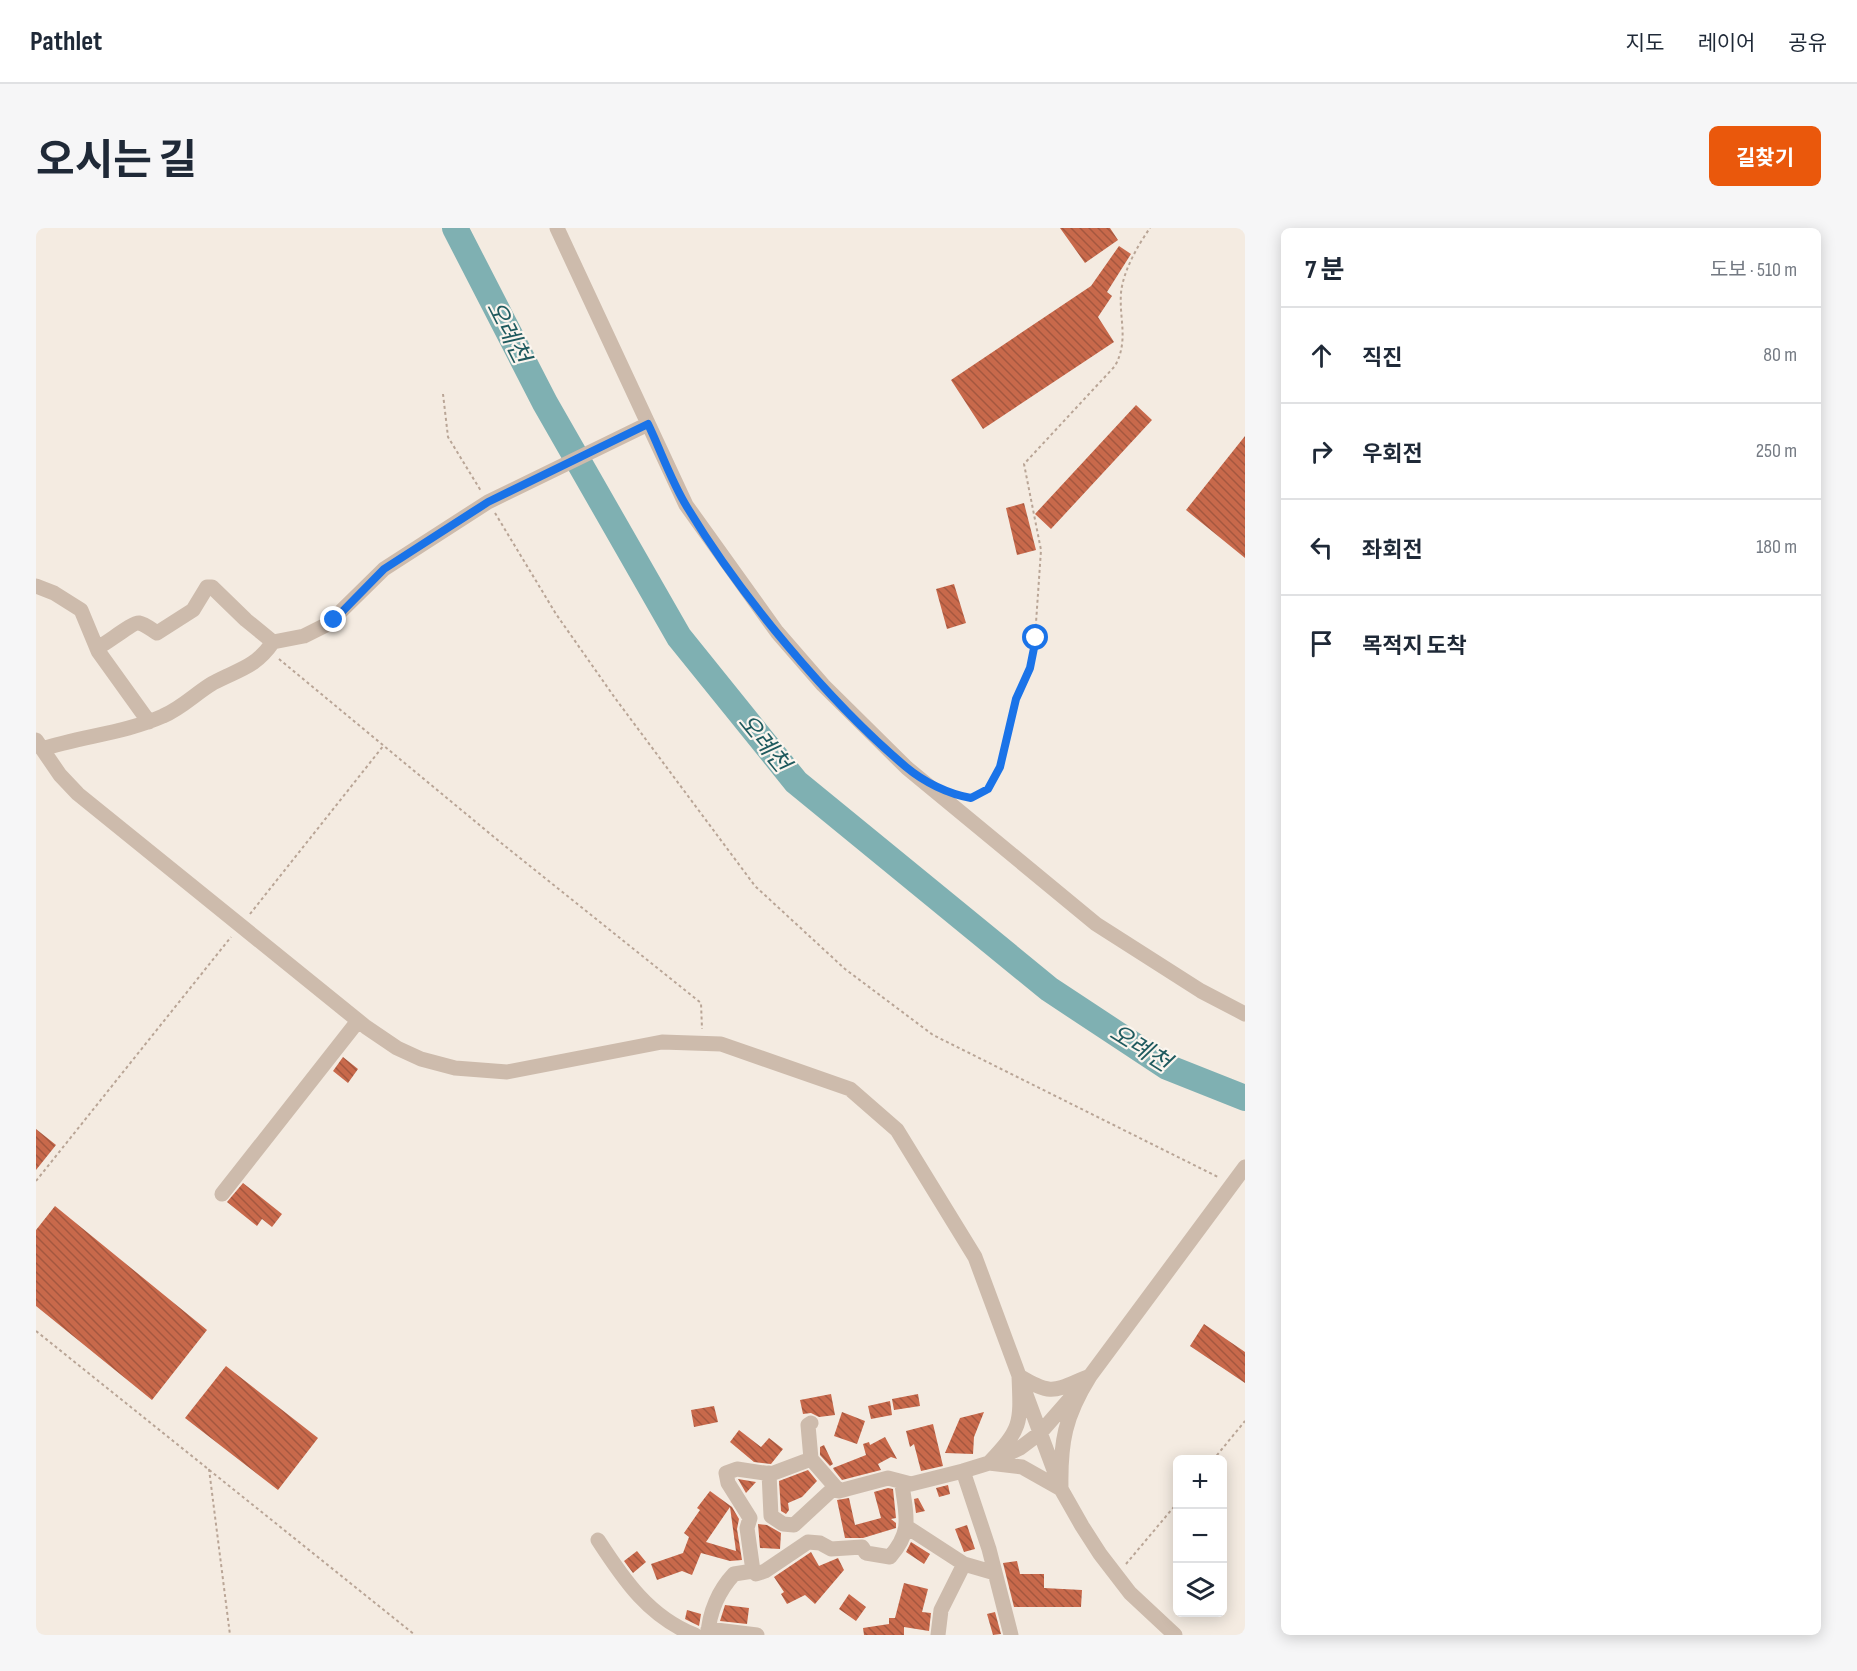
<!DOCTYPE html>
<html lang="ko">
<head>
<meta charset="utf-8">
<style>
	body { margin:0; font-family:"Sofia Sans Condensed","Noto Sans KR",sans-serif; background:#f6f6f7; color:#1f2937 }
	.controls { position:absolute; right:18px; bottom:18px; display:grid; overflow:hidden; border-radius:9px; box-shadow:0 3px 15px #0003 }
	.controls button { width:54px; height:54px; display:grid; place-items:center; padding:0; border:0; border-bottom:2px solid #e0e1e3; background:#fff; color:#1f2937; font:30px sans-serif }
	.stop { position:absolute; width:18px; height:18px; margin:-14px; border:4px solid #1a73e8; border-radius:50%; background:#fff }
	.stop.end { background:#1a73e8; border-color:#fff; box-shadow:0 2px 6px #0008 }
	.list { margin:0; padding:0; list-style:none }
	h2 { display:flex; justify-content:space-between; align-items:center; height:78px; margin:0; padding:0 24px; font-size:26px }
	h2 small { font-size:20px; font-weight:400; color:#747a83 }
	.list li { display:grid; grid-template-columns:39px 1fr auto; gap:18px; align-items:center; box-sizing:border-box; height:96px; padding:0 24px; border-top:2px solid #e0e1e3 }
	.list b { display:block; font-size:22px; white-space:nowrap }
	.list em { font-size:20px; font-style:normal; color:#747a83 }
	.icon { flex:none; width:33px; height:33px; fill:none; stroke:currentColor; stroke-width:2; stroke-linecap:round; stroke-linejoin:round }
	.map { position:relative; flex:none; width:1209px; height:1407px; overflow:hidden; border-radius:9px }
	header { display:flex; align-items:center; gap:36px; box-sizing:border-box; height:84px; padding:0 30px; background:#fff; border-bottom:2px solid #e0e1e3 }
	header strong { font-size:28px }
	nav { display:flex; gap:33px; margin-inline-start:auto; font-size:21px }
	.intro { display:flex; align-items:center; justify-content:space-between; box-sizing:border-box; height:144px; padding:0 36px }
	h1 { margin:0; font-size:42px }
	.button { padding:15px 27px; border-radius:9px; background:#ea580c; color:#fff; font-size:21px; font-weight:700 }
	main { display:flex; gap:36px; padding:0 36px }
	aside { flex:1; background:#fff; border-radius:9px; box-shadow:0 3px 15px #0003 }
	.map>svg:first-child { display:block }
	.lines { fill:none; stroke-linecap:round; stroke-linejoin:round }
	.river { stroke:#7fb0b2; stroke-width:26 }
	.building { fill:url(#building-back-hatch); fill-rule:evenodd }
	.path { stroke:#b9a596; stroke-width:2; stroke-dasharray:3 3; stroke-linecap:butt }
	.minor { stroke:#cdbbac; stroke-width:15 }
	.route { stroke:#1a73e8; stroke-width:8 }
	.labels { text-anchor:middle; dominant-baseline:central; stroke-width:4.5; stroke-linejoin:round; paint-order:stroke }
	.water-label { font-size:24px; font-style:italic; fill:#1f5a5e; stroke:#fbf5ee }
</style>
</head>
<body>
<header>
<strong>Pathlet</strong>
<nav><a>지도</a><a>레이어</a><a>공유</a></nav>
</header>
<div class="intro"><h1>오시는 길</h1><a class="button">길찾기</a></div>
<main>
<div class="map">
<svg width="1209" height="1407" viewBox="0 0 1209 1407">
	<defs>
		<pattern id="building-back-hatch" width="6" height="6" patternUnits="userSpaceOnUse" patternTransform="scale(1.5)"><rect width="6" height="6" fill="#c8694b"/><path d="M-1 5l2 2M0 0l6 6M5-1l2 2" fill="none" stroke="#a4573f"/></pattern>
	</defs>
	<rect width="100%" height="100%" fill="#f4ebe1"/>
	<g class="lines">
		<path class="river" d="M419 0 509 175 643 409 760 554 1013 761 1131 839 1209 870"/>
	</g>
	<path class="building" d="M1024 0H1074L1082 12 1049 35Z
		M1083 18 1095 26 1071 64 1076 68 1062 89 1078 114 947 201 915 152 1055 58Z
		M1100 177 1116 192 1015 301 999 286Z
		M1209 208V330L1150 282Z
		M988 275 1000 322 981 327 970 280Z
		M918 356 930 395 911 401 900 361Z
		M307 829 322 841 312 855 297 843Z
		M0 901 20 917 0 942Z
		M207 955 246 986 236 999 226 991 221 998 191 974Z
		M19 978 171 1102 116 1172 0 1078V1002Z
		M1168 1096 1209 1124V1155L1154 1118Z
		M190 1138 282 1210 242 1262 149 1190Z
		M795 1166 799 1187 783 1189 775 1185 767 1186 764 1172Z
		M882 1166 884 1178 858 1182 856 1171Z
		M854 1173 856 1187 835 1191 832 1178Z
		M678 1178 682 1194 658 1199 655 1182Z
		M806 1184 829 1193 821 1216 798 1208Z
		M948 1184 938 1209 937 1226 909 1225 924 1190Z
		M897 1196 907 1238 885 1243 878 1216 874 1219 870 1203Z
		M703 1202 725 1219 733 1210 747 1221 735 1236 718 1234 694 1214Z
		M849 1209 861 1231 855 1229 842 1236 845 1242 806 1252 798 1242 797 1240 830 1227 827 1216 833 1214 834 1217Z
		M788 1217 797 1236 794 1238 784 1227V1219Z
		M772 1242 781 1253 766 1269 752 1275 753 1282 750 1286 745 1283 743 1253Z
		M702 1251 720 1254 710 1265Z
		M912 1257 914 1266 903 1269 900 1260Z
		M852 1260 857 1261 860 1290 855 1291 860 1295V1300L827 1310H809L801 1272 813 1270 819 1297 845 1290 838 1264Z
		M674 1263 696 1279 703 1291 701 1301 706 1332 694 1333 665 1325 656 1347 646 1343 621 1352 615 1336 647 1325 653 1309 648 1305 664 1282 661 1280ZM694 1279 700 1323 670 1314Z
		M882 1270 889 1283 880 1285 878 1271Z
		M722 1296 731 1297 745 1305 744 1321 724 1320Z
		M931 1297 939 1321 928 1324 919 1301Z
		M875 1314 894 1326 888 1336 870 1324Z
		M601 1323 610 1334 597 1345 588 1333Z
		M775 1324 783 1338 802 1330 808 1342 779 1376 769 1367 751 1376 745 1366 748 1364 738 1349Z
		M981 1333 984 1346H1008V1360L1046 1362 1045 1379H978L967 1335Z
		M868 1355 892 1361 886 1384 895 1385 893 1403 868 1399V1407H828L827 1400 853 1396V1390H859Z
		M813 1366 830 1379 820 1393 803 1381Z
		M689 1377 713 1380 711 1396 684 1393Z
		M651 1382 665 1386 663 1398 649 1391Z
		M959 1384 965 1406 957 1407 951 1386Z"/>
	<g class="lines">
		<path class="path" d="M407 166 412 209 445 263
			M459 285 520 386 579 470 719 658 809 741 897 807 1182 949
			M243 431 464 614 665 775 666 801
			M932 569 945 566 959 550 980 471 998 424 1005 322 988 236 1079 138C1093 112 1083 92 1085 65 1087 43 1102 17 1114 0
			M214 686 348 517
			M0 953 195 709
			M0 1103 379 1407
			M1177 1232 1209 1193
			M173 1241 194 1407
			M1090 1336 1142 1274"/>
		<path class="minor" d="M521 0 650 277 741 404 787 457 871 540 1060 696 1165 763 1209 786
			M0 358 18 365 45 382 62 423 113 494
			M61 420C70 416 97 394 103 395 109 396 116 402 121 405L157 382 171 359H176L210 392 237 414
			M0 512 24 547 42 566 330 799 361 820 385 831 419 840 471 844 626 814 685 816 814 861 861 902 939 1029 1025 1261 1046 1298 1064 1326 1094 1365 1139 1407
			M6 521C46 508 89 505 127 488 146 480 160 465 177 455 203 441 219 440 237 414L268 408 292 396 348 341 452 274 612 196
			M186 966 322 793
			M983 1148C1017 1169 1019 1162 1054 1148 1029 1188 1024 1214 1025 1261L986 1239 953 1235C986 1200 985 1196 983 1148Z
			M775 1195 772 1197 775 1231 803 1263 852 1250 875 1256 927 1243
			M775 1231 735 1246 701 1241 690 1245 692 1255 714 1290 711 1300 717 1343 720 1346 729 1343 772 1314 784 1315 795 1321 826 1319 830 1325 854 1329C877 1302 870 1289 866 1256
			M733 1245 735 1288 747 1296 758 1297 799 1259
			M871 1299 928 1336 959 1345
			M562 1312C588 1352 613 1389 659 1407
			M672 1401 721 1407
			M672 1407C673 1384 683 1362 698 1346L717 1343
			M902 1407 905 1382 928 1336
			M975 1407 953 1321 927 1243 953 1235 984 1220 1004 1205 1054 1148 1209 939"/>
	</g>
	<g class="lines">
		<path class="route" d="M298 392 348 341 452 274 612 196C625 223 635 253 651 279 704 367 791 472 870 539 888 554 912 566 935 570L952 561 964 539 980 471 994 440 1000 410"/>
	</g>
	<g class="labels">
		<g class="water-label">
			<text transform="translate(472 104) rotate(63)">오례천</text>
			<text transform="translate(728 515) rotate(51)">오례천</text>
			<text transform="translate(1104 820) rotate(32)">오례천</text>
		</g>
	</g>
</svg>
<div class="controls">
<button>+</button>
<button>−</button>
<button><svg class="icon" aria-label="layers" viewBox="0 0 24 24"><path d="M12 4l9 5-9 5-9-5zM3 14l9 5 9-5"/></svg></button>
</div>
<div class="stop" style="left:1000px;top:410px"></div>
<div class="stop end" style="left:298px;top:392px"></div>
</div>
<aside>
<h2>7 분<small>도보 · 510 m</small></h2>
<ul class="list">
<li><svg class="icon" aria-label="ahead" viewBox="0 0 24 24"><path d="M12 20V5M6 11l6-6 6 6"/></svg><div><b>직진</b></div><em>80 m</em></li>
<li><svg class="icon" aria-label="right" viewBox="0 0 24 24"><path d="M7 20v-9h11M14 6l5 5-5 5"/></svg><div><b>우회전</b></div><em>250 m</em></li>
<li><svg class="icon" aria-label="left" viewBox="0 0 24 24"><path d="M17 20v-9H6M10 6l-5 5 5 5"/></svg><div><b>좌회전</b></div><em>180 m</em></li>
<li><svg class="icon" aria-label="arrive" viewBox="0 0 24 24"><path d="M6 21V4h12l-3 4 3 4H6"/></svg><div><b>목적지 도착</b></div></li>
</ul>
</aside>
</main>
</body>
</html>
